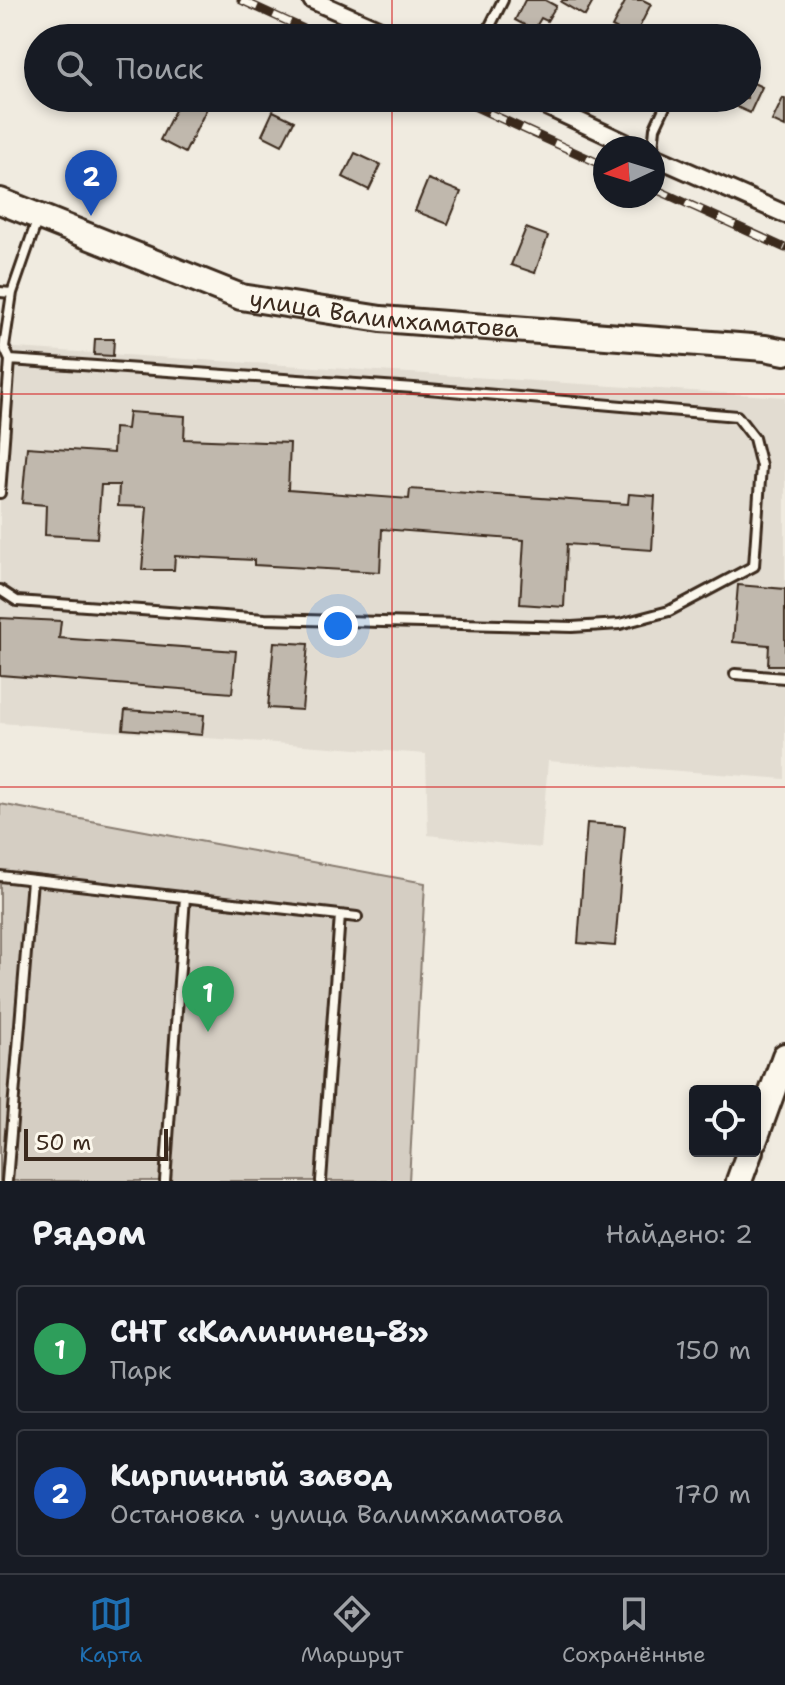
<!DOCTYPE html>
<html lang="ru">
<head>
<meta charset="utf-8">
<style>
	body { margin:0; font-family:"Shantell Sans",sans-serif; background:#20242c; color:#f1f3f6 }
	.controls { position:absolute; right:24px; bottom:24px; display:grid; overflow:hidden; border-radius:8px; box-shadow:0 4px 12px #0003 }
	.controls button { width:72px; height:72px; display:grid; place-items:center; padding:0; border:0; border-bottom:2px solid #363941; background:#171b24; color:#f1f3f6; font:40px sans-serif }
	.compass { position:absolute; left:593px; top:136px; width:72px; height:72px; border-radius:50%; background:#171b24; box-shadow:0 4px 12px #0003; rotate:266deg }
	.scale { position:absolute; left:24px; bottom:20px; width:144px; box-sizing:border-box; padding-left:8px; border:4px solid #3b2a1e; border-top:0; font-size:22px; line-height:28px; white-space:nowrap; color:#3b2a1e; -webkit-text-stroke:6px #fbf7ec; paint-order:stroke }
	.you { position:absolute; left:338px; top:626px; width:28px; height:28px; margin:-20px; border:6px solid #fff; border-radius:50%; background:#1a73e8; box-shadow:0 0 0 12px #1a73e833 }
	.badge { display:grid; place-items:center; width:52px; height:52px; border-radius:50%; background:#1f6fb2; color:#fff; font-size:26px; font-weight:700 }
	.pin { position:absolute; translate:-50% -66px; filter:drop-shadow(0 2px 4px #0008) }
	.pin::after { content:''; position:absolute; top:42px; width:28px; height:24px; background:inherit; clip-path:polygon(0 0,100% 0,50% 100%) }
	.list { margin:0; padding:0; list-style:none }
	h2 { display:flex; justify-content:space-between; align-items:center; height:104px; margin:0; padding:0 32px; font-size:34px }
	h2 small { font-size:26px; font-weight:400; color:#9ea1a6 }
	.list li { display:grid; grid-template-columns:52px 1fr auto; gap:24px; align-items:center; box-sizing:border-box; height:128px; margin:0 16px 16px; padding:0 16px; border:2px solid #363941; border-radius:8px }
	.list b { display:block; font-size:30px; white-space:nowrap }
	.list p { margin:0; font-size:26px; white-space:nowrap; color:#9ea1a6 }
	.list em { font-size:26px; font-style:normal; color:#9ea1a6 }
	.icon { flex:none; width:44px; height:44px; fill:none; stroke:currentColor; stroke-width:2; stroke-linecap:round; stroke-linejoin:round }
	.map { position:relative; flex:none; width:785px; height:1181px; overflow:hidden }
	.search { position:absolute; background:#171b24; box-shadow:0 4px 12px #0003; left:24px; right:24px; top:24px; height:88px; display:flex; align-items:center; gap:20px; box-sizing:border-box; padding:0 28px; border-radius:44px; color:#9ea1a6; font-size:30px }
	.sheet { height:392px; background:#171b24 }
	nav { display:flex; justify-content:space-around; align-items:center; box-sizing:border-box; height:112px; border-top:2px solid #363941; background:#171b24; font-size:22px; color:#9ea1a6 }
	nav a { display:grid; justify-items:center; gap:4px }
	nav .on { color:#1f6fb2 }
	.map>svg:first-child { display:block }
	.built { fill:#e2dcd1 }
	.green { fill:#d5cec3; stroke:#887c70; stroke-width:2 }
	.building { fill:#c0b8ad; stroke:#3b2a1e; stroke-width:2 }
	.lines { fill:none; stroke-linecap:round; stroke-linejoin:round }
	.lane-casing { stroke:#3b2a1e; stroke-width:14 }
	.street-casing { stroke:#3b2a1e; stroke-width:22 }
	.secondary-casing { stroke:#3b2a1e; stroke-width:30 }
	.lane { stroke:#fbf7ec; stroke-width:8 }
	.street { stroke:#fbf7ec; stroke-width:16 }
	.secondary { stroke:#fbf7ec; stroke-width:24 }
	.rail-casing { stroke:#3b2a1e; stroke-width:9 }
	.rail { stroke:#fbf7ec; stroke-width:6; stroke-dasharray:18; stroke-linecap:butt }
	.grid { fill:none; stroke:#d62828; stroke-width:2; stroke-opacity:0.55 }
	.labels { text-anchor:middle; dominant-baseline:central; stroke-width:7; stroke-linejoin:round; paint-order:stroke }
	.street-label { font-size:24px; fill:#3b2a1e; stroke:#fbf7ec }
</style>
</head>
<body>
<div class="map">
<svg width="785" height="1181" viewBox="0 0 785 1181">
	<rect width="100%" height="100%" fill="#f0ebe0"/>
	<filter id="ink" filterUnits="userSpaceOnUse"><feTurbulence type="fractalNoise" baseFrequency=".0125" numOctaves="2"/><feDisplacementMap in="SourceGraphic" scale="16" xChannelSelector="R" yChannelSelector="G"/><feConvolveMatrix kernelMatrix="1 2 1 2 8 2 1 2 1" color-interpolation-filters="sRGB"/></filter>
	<g filter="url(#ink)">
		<path class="built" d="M0 347 785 397V779L548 761 541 848 428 835 426 754 0 723Z"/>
		<path class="green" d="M0 804 425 883 409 1181H0Z"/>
		<path class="building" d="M525 0H545L556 6 547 21 541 18 534 30 515 20Z
			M563 0H594L585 16 561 2Z
			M626 0H643L651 4 634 38 612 27Z
			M709 26 723 33 721 38H704Z
			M747 80 762 87 750 113 717 98H747Z
			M181 98 207 108 185 153 160 140Z
			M783 98 785 99V127L772 121Z
			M273 111 294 121 282 145 262 135Z
			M355 153 381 165 369 190 343 177Z
			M428 179 461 192 448 224 415 211Z
			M526 228 548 236 535 273 511 265Z
			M95 339H114L113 356 94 355Z
			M129 412 185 416 184 439 290 443 288 490 409 499 410 489 628 504 629 494 655 496 652 550 567 544 564 607 520 604 524 540 382 529 380 572 254 565V560L175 556 174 570H142L147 507 118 506 119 485H101L97 538 45 535 46 505 22 503 27 447 113 453 114 428 127 429Z
			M738 585 785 589V665H768L769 645 733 642Z
			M0 618 61 621 59 638 236 651 232 693 0 675Z
			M274 642 308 644 302 710 268 708Z
			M125 710 204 715 202 735 123 729Z
			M587 823 625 826 615 946 578 943Z"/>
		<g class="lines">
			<g class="lane-casing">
				<path id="lane" d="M484 38 503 0
					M653 148 655 128 669 98
					M0 292 12 293
					M0 493 10 360 4 347 12 293 38 218
					M0 590 17 601 265 619 572 627 620 624 669 611 754 566 761 466 754 438 737 416 428 389 10 360
					M735 674 785 678
					M0 876 357 917
					M7 1181 32 880
					M165 1181 185 897
					M321 1181 340 915"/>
			</g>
			<g class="street-casing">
				<path id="street" d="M312 0 398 38
					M529 98 636 148
					M653 156 785 214"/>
			</g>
			<g class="secondary-casing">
				<g id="secondary">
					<path id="s1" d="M0 201 241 297 381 319 765 348 785 352"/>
					<path d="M755 1139 785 1056"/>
					<path d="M739 1181 750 1151"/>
				</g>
			</g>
			<use href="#lane" class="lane"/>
			<use href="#street" class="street"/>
			<use href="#secondary" class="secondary"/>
			<g class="rail-casing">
				<path id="rail" d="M241 0 324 38
					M456 98 605 166
					M653 188 785 248"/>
			</g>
			<use href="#rail" class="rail"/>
		</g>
	</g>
	<path class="grid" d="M392 0V38M392 98V1181M0 394H785M0 787H785"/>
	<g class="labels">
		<g class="street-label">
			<text stroke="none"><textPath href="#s1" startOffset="404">улица Валимхаматова</textPath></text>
		</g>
	</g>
</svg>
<div class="controls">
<button><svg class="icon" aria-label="locate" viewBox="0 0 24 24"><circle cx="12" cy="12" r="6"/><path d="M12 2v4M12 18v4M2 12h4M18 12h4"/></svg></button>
</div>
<svg class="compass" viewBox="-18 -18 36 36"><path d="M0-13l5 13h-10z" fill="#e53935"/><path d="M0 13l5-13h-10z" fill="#9ea1a6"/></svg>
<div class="scale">50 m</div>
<div class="you"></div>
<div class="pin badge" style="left:208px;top:1032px;background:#2e9e5b">1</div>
<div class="pin badge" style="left:91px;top:216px;background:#1a4fb4">2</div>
<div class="search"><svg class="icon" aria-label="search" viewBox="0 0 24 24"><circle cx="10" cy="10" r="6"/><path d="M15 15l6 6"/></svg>Поиск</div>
</div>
<section class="sheet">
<h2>Рядом<small>Найдено: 2</small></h2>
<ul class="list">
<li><span class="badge" style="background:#2e9e5b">1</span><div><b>СНТ «Калининец-8»</b><p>Парк</p></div><em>150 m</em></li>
<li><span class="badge" style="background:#1a4fb4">2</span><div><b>Кирпичный завод</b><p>Остановка · улица Валимхаматова</p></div><em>170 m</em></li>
</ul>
</section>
<nav>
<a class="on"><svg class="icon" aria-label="map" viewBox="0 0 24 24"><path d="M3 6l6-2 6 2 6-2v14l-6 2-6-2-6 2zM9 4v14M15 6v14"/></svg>Карта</a>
<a><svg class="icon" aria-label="directions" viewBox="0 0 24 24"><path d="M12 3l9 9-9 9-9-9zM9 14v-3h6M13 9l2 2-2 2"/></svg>Маршрут</a>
<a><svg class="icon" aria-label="saved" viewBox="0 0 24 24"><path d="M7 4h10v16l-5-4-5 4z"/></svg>Сохранённые</a>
</nav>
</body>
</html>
